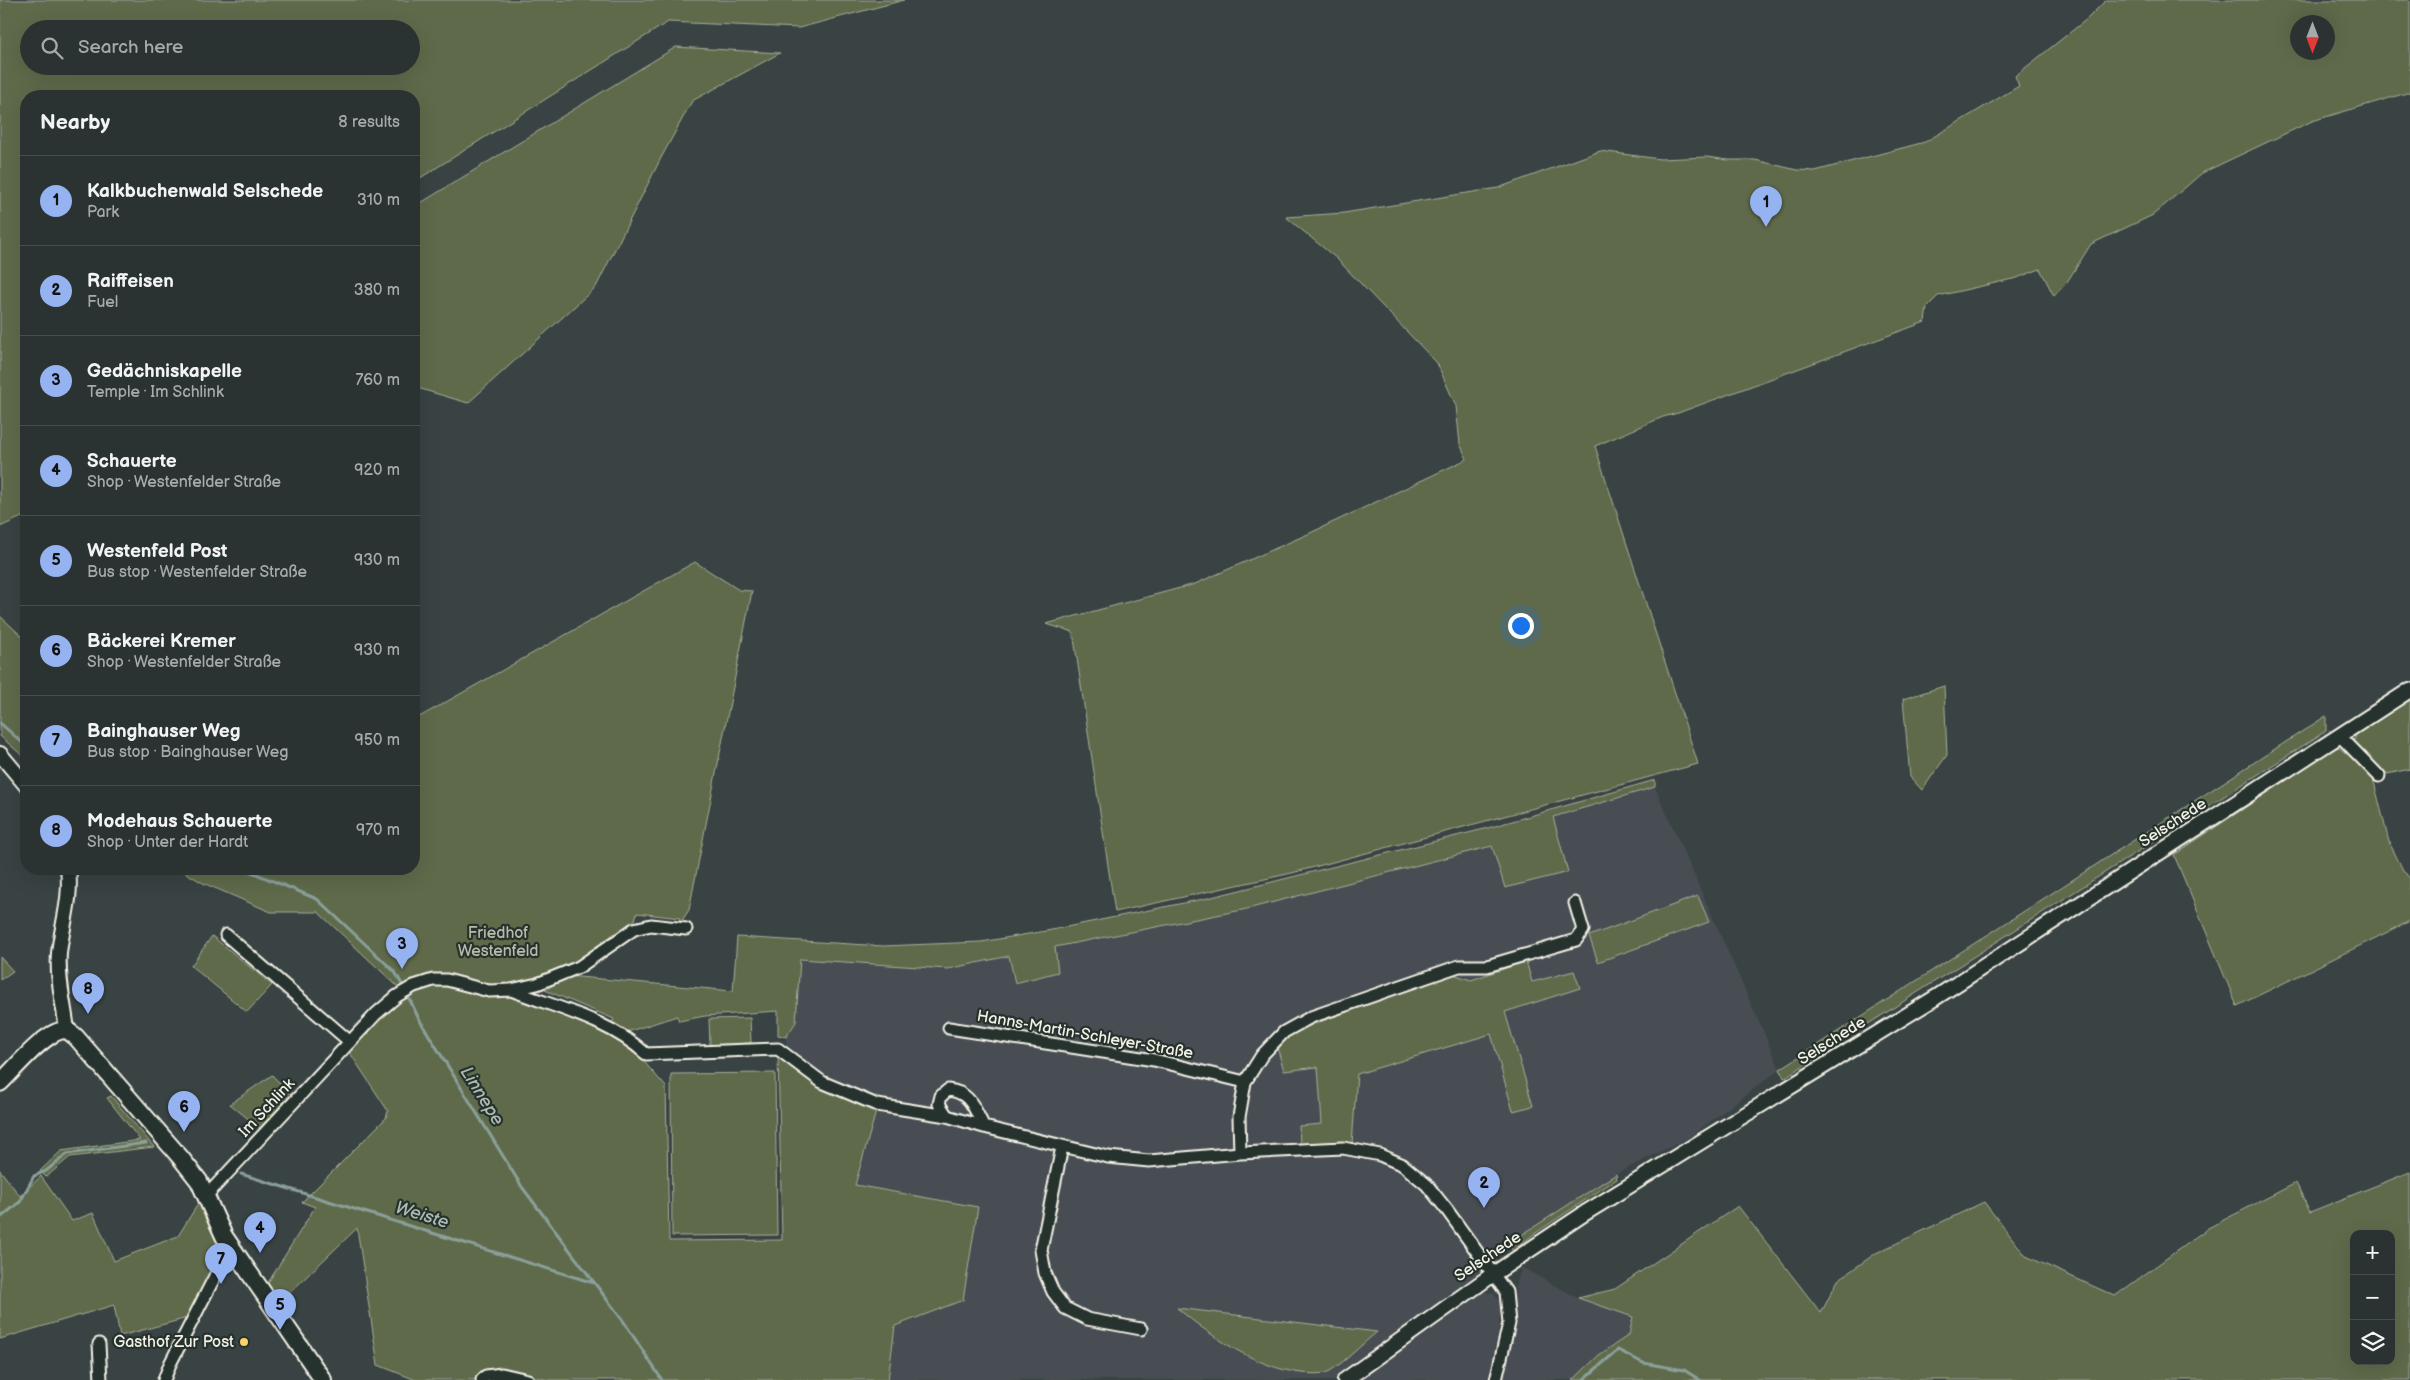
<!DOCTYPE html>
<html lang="en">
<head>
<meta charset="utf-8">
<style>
	body { margin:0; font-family:"Balsamiq Sans",sans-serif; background:#373e3e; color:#f1f3f6 }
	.controls { position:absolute; right:15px; bottom:15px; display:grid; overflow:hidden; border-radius:10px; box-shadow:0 5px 20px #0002 }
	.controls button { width:45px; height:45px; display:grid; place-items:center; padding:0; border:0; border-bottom:1px solid #474d4d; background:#2b3232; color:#f1f3f6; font:25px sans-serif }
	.compass { position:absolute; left:2290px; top:15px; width:45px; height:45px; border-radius:50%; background:#2b3232; box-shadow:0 5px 20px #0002; rotate:180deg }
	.you { position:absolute; left:1520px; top:625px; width:18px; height:18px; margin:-12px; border:4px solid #fff; border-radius:50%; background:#1a73e8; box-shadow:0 0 0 8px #1a73e833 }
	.badge { display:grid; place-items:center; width:32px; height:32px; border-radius:50%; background:#95b2f1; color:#111; font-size:16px; font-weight:700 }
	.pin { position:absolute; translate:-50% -41px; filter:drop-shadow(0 1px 2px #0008) }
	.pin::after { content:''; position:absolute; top:26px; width:18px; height:15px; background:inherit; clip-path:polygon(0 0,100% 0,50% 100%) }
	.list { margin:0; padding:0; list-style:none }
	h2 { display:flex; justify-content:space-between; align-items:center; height:65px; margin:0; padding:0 20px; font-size:21px }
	h2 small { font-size:16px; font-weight:400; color:#a6aaac }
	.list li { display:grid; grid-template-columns:32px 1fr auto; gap:15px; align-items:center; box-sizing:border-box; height:90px; padding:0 20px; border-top:1px solid #474d4d }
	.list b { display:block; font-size:19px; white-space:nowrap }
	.list p { margin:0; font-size:16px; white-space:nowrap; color:#a6aaac }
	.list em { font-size:16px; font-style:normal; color:#a6aaac }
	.icon { flex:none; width:28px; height:28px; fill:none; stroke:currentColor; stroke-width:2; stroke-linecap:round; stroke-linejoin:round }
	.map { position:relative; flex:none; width:2410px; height:1380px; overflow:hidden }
	.search { position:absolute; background:#2b3232; box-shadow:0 5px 20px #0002; left:20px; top:20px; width:400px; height:55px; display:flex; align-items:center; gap:12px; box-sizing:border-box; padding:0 18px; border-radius:28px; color:#a6aaac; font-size:19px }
	.panel { position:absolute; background:#2b3232; box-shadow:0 5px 20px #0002; left:20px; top:90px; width:400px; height:785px; border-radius:20px }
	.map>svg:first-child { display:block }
	.built { fill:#464e52 }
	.green { fill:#5e6b4c; stroke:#a9ae9a; fill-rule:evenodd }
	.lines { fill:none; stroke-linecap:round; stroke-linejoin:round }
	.stream { stroke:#8ba09b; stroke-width:3 }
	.minor-casing { stroke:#f4f1e8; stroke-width:15 }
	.tertiary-casing { stroke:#f4f1e8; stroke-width:18 }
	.secondary-casing { stroke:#f4f1e8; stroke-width:20 }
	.minor { stroke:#26332d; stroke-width:11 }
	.tertiary { stroke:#26332d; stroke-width:14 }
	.secondary { stroke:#26332d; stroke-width:16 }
	.poi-dot { fill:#ffd166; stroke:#26332d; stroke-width:2 }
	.labels { text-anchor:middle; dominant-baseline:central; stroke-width:4.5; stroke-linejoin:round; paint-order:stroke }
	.street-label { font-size:16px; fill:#f4f1e8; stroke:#26332d }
	.park-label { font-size:16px; fill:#b8bbaa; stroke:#26332d }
	.poi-label { font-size:16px; fill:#f4f1e8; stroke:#26332d; text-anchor:end }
	.water-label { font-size:18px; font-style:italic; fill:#aebbb5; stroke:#26332d }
</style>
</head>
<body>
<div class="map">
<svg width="2410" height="1380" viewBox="0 0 2410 1380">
	<rect width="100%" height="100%" fill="#394343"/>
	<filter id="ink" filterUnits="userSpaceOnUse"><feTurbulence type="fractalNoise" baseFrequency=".02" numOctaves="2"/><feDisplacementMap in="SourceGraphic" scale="10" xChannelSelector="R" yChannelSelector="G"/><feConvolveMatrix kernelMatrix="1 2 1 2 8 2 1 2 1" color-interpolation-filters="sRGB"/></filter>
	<g filter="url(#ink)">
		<path class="built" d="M1655 787 1780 1069 1690 1137 1616 1174 1523 1234 1510 1248 1467 1283 1338 1380H888L895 1326 963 1300 855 1185 877 1108 827 1080 786 1047V1037L796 1022 800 959 948 969 1009 956 1016 983 1055 947 1247 909 1493 846 1505 888 1553 817Z
			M1521 1267 1578 1298 1633 1316 1629 1335 1599 1355 1573 1380H1495Z
			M1483 1292 1493 1293 1498 1299 1500 1308 1499 1328 1488 1380H1354Z"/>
		<path class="green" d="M0 0H904L799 28 668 22 414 182V96H26V515L0 527ZM29 29H411V66H29Z
			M2106 0H2410V92L2312 121 2202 173 2153 215 2091 244 2067 282 2054 296 2040 269 2017 278 1938 296 1927 307 1925 322 1678 413 1663 417 1595 446 1698 764 1292 873 1115 912 1073 632 1046 624 1195 584 1308 534 1467 459 1460 444 1456 406 1437 363 1337 259 1286 217 1344 213 1498 188 1600 151 1660 159 1707 157 1728 160H1755L1797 170 1815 171 1925 142 2019 86 2015 76 2087 19ZM2298 22H2328V52H2298Z
			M676 47 780 53 692 101 661 158 596 287 468 403 414 387V207Z
			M695 562 739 590 752 591 689 910 679 925 680 918 637 913 635 920 628 924 589 958 541 981 497 988 454 979 397 993V986L318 912H271L203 883 179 869H414V720Z
			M0 616 26 640V759L0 736Z
			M1944 686 1947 755 1922 790 1910 777 1903 699Z
			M2410 696V769L2383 775 2354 743 2357 729Z
			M2326 716V731L1784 1078 1780 1069Z
			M2337 746 2372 774 2389 842 2403 870 2410 879V921L2237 1006 2174 855Z
			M1655 780V787L1553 817 1568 872 1505 888 1492 846 1247 909 1055 947 1058 972 1015 983 1009 956 948 969 800 959 796 1022 786 1037 778 1035V1011L705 1016 679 1021 677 1016 627 1032 610 1026 614 1019 545 990 568 976 733 991 737 937 883 946 981 942 1052 930 1208 898 1488 828Z
			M1698 896 1709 922 1598 962 1589 936Z
			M212 936 272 985 247 1012 191 966Z
			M0 957 13 971 0 980Z
			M1526 961 1532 982 1574 971 1580 988 1505 1012 1533 1106 1513 1111 1491 1034 1357 1074 1352 1144H1300L1299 1126 1322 1124 1318 1067 1284 1071 1277 1047 1289 1033 1453 974 1471 980Z
			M430 985 505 993 625 1040 666 1087 669 1241 782 1240 778 1054 877 1108 855 1185 978 1207 963 1300 895 1326 888 1380H549L497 1368 482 1371 474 1380H416L378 1365 357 1228 278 1304 266 1286 315 1207 302 1202 386 1118 388 1111 348 1050 399 998Z
			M750 1018 751 1043 710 1045 709 1019Z
			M775 1073 777 1235 672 1236 671 1074Z
			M272 1075 293 1097 263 1131 230 1104Z
			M111 1096 154 1147 70 1157 46 1177 40 1171 61 1151 140 1140 107 1098Z
			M0 1170 20 1196 41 1176 72 1221 93 1213 114 1261 178 1236 201 1199 221 1252 191 1317 120 1336 114 1305 0 1339Z
			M2410 1172V1380H1573L1599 1355 1629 1335 1633 1317 1578 1298 1615 1289 1738 1206 1821 1313 1838 1280 1876 1253 1984 1202 2026 1256 2115 1296 2208 1228 2296 1183 2310 1212ZM2354 1234H2391V1361H2354Z
			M1616 1174 1617 1179 1534 1234 1513 1251 1510 1248 1523 1234Z
			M1177 1308 1377 1332C1363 1343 1341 1366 1326 1373 1273 1380 1214 1339 1177 1308Z"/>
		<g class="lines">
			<path class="stream" d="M0 723 26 746
				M244 869 317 899 395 972 404 988
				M407 994 419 1019 522 1187 624 1322 662 1380
				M241 1174 594 1283
				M0 1218 20 1202 34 1176 46 1171 67 1154 146 1143
				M1583 1380 1618 1350 1643 1363 1684 1370 1700 1380"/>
			<g class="minor-casing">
				<path id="minor" d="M2339 735 2379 776
					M226 935 349 1041
					M511 990C557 1008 609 1020 646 1054L778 1049 822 1082 877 1105 947 1116 984 1127 1108 1157 1149 1161 1240 1153 1343 1148 1380 1155 1403 1165 1427 1185 1447 1210 1506 1292 1509 1323 1496 1380
					M949 1028 1154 1060 1245 1082
					M947 1116 939 1104 941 1096 948 1090C971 1092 974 1109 984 1127
					M1062 1147 1041 1250 1045 1273 1053 1292 1065 1308 1087 1319 1141 1329
					M1240 1153 1239 1117 1245 1082 1262 1055 1284 1032 1311 1017 1459 966H1487L1576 940 1583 930 1575 903
					M207 1195 376 1014 397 996 414 986 433 980H447L489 991 511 990 537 984 579 967 634 929 651 925 686 929
					M99 1344 101 1380
					M164 1380 170 1364 231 1245
					M482 1380 486 1376 502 1374 528 1380"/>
			</g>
			<g class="tertiary-casing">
				<path id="tertiary" d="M0 754 26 785
					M67 1030C64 1005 57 979 59 953 62 925 72 898 68 869
					M1345 1380 1492 1275 1585 1213 1935 998 2410 690"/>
			</g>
			<g class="secondary-casing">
				<path id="secondary" d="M0 1083C15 1069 47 1028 67 1030L76 1037 180 1157 199 1181 224 1236 323 1380"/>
			</g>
			<use href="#minor" class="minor"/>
			<use href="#tertiary" class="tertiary"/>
			<use href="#secondary" class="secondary"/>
		</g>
	</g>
	<circle class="poi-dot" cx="244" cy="1342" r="5"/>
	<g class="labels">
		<g class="street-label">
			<text transform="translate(2173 823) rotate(-33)">Selschede</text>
			<text transform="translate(1085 1035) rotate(10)">Hanns-Martin-Schleyer-Straße</text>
			<text transform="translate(1832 1041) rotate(-32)">Selschede</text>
			<text transform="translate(267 1108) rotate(-47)">Im Schlink</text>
			<text transform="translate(1488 1257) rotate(-34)">Selschede</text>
		</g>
		<g class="park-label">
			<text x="498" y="933">Friedhof<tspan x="498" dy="18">Westenfeld</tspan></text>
		</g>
		<g class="poi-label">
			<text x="234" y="1342">Gasthof Zur Post</text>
		</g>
		<g class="water-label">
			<text transform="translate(482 1096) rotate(58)">Linnepe</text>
			<text transform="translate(422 1215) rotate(17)">Weiste</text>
		</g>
	</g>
</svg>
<div class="controls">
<button>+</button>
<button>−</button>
<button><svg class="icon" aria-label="layers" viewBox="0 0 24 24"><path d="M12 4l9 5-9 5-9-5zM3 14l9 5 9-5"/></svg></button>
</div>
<svg class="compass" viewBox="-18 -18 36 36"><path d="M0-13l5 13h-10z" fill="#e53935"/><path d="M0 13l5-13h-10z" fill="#a6aaac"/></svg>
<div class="you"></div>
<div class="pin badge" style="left:1766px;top:227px">1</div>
<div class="pin badge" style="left:1484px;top:1208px">2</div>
<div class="pin badge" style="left:402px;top:969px">3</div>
<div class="pin badge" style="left:260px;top:1253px">4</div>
<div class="pin badge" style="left:280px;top:1330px">5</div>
<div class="pin badge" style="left:184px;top:1132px">6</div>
<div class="pin badge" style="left:221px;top:1284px">7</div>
<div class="pin badge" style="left:88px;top:1014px">8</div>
<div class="search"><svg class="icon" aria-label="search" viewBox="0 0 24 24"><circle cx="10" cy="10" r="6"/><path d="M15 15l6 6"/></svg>Search here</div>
<section class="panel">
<h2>Nearby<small>8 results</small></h2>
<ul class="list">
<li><span class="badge">1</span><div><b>Kalkbuchenwald Selschede</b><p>Park</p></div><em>310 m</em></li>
<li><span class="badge">2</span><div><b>Raiffeisen</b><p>Fuel</p></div><em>380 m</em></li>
<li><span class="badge">3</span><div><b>Gedächniskapelle</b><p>Temple · Im Schlink</p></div><em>760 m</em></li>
<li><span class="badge">4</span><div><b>Schauerte</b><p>Shop · Westenfelder Straße</p></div><em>920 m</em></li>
<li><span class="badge">5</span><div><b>Westenfeld Post</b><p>Bus stop · Westenfelder Straße</p></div><em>930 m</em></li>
<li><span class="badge">6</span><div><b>Bäckerei Kremer</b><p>Shop · Westenfelder Straße</p></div><em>930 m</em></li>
<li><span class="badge">7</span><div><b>Bainghauser Weg</b><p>Bus stop · Bainghauser Weg</p></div><em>950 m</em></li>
<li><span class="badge">8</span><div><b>Modehaus Schauerte</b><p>Shop · Unter der Hardt</p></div><em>970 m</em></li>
</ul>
</section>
</div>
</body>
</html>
